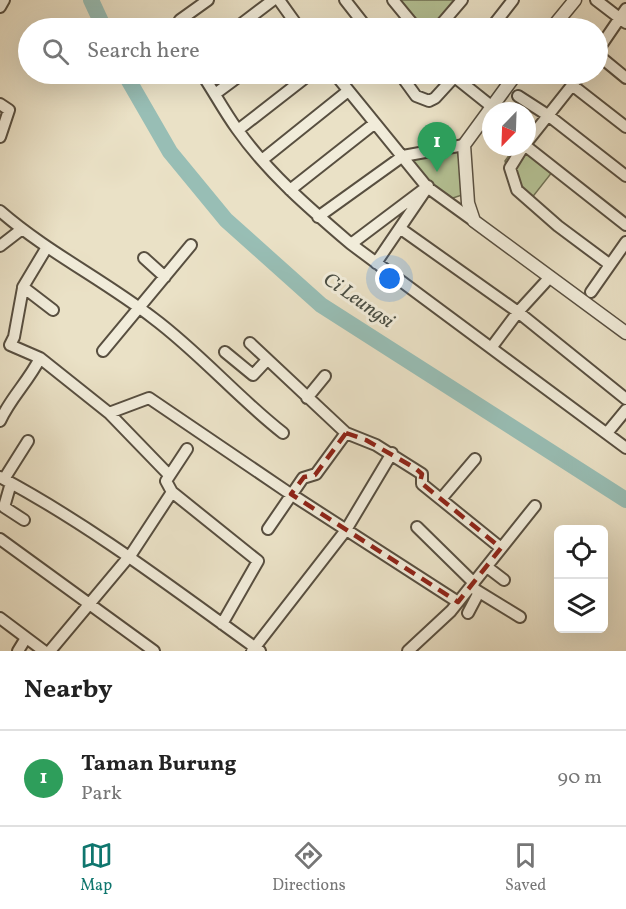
<!DOCTYPE html>
<html lang="en">
<head>
<meta charset="utf-8">
<style>
	body { margin:0; font-family:Vollkorn,serif; background:#f2f2f2; color:#222 }
	.controls { position:absolute; right:18px; bottom:18px; display:grid; overflow:hidden; border-radius:9px; box-shadow:0 6px 24px #0002 }
	.controls button { width:54px; height:54px; display:grid; place-items:center; padding:0; border:0; border-bottom:2px solid #e0e0e0; background:#fff; color:#222; font:30px sans-serif }
	.compass { position:absolute; left:482px; top:102px; width:54px; height:54px; border-radius:50%; background:#fff; box-shadow:0 6px 24px #0002; rotate:203deg }
	.you { position:absolute; left:390px; top:279px; width:21px; height:21px; margin:-15px; border:4px solid #fff; border-radius:50%; background:#1a73e8; box-shadow:0 0 0 9px #1a73e833 }
	.badge { display:grid; place-items:center; width:39px; height:39px; border-radius:50%; background:#0f766e; color:#fff; font-size:20px; font-weight:700 }
	.pin { position:absolute; translate:-50% -50px; filter:drop-shadow(0 2px 3px #0008) }
	.pin::after { content:''; position:absolute; top:32px; width:21px; height:18px; background:inherit; clip-path:polygon(0 0,100% 0,50% 100%) }
	.list { margin:0; padding:0; list-style:none }
	h2 { display:flex; justify-content:space-between; align-items:center; height:78px; margin:0; padding:0 24px; font-size:26px }
	h2 small { font-size:20px; font-weight:400; color:#767676 }
	.list li { display:grid; grid-template-columns:39px 1fr auto; gap:18px; align-items:center; box-sizing:border-box; height:96px; padding:0 24px; border-top:2px solid #e0e0e0 }
	.list b { display:block; font-size:22px; white-space:nowrap }
	.list p { margin:0; font-size:20px; white-space:nowrap; color:#767676 }
	.list em { font-size:20px; font-style:normal; color:#767676 }
	.icon { flex:none; width:33px; height:33px; fill:none; stroke:currentColor; stroke-width:2; stroke-linecap:round; stroke-linejoin:round }
	.map { position:relative; flex:none; width:626px; height:651px; overflow:hidden }
	.search { position:absolute; background:#fff; box-shadow:0 6px 24px #0002; left:18px; right:18px; top:18px; height:66px; display:flex; align-items:center; gap:15px; box-sizing:border-box; padding:0 21px; border-radius:33px; color:#767676; font-size:22px }
	.sheet { height:174px; background:#fff }
	nav { display:flex; justify-content:space-around; align-items:center; box-sizing:border-box; height:84px; border-top:2px solid #e0e0e0; background:#fff; font-size:16px; color:#767676 }
	nav a { display:grid; justify-items:center; gap:3px }
	nav .on { color:#0f766e }
	.map>svg:first-child { display:block }
	.green { fill:#b5c396; stroke:#6e7054; stroke-width:1.5 }
	.lines { fill:none; stroke-linecap:round; stroke-linejoin:round }
	.river { stroke:#98beb5; stroke-width:16 }
	.minor-casing { stroke:#584f40; stroke-width:14 }
	.tertiary-casing { stroke:#584f40; stroke-width:15 }
	.minor { stroke:#f1ecda; stroke-width:10 }
	.tertiary { stroke:#f1ecda; stroke-width:12 }
	.marked { fill:none; stroke:#8f2418; stroke-width:4.5; stroke-dasharray:12 8; stroke-linejoin:round }
	.labels { text-anchor:middle; dominant-baseline:central; stroke-width:6; stroke-linejoin:round; paint-order:stroke }
	.water-label { font-size:20px; font-style:italic; fill:#4a4e44; stroke:#f1ecda }
</style>
</head>
<body>
<div class="map">
<svg width="626" height="651" viewBox="0 0 626 651">
	<rect width="100%" height="100%" fill="#eae1c6"/>
	<filter id="stains"><feTurbulence type="fractalNoise" baseFrequency=".00333" numOctaves="4"/><feColorMatrix values="0 0 0 0 .2 0 0 0 0 .09 0 0 0 0 .02 0 0 0 .5 -.17"/></filter>
	<radialGradient id="worn" r=".72"><stop offset=".6" stop-color="#630" stop-opacity="0"/><stop offset="1" stop-color="#630" stop-opacity=".3"/></radialGradient>
	<path class="green" d="M393 0H462L438 28H416Z
		M515 147H520L553 171 527 204 513 193 505 161Z
		M457 149 465 194 441 202 399 155Z"/>
	<g class="lines">
		<path class="river" d="M91 0 104 28
			M125 74 170 152 226 220 321 305 626 500"/>
		<g class="minor-casing">
			<path id="minor" d="M279 0 299 28
				M345 0 367 28
				M393 0 416 28
				M596 0 626 23
				M0 7 4 0
				M175 28 180 20 208 0
				M236 28 273 0
				M438 28 462 0
				M491 28 513 0
				M598 50 626 9
				M598 55 626 78
				M202 74C214 92 224 111 237 129 268 173 310 209 351 244L428 186
				M335 74 427 187 474 221
				M400 74 416 96 429 101 435 98 457 74
				M451 74 491 106
				M572 85 626 127
				M215 94 242 74
				M518 96 549 116 626 176
				M0 104 9 110 0 137
				M238 130 310 74
				M527 142 581 74
				M523 147 510 168 517 190 558 226 609 264
				M527 147 626 225
				M262 160 348 91
				M290 190 375 123
				M0 211C47 252 104 280 153 318 200 353 238 398 283 433
				M318 217 403 156 464 145
				M401 229 518 312 626 399
				M351 244 626 448
				M0 246 22 229
				M47 247 23 287 53 310
				M144 258 165 277
				M376 263 425 191
				M23 288 14 337 10 345 40 358 109 413 149 398 286 491 458 602
				M591 292 626 242
				M250 343 346 433 376 445 422 474V484L501 548
				M491 348 518 312 550 277
				M103 351 191 245
				M225 352 253 375 267 360
				M307 398 325 376
				M109 413 169 475
				M0 421C11 397 28 382 40 358
				M607 433 626 410
				M0 477C92 526 175 590 260 651
				M4 479 28 441
				M11 483 4 507 24 520
				M172 492 258 561 222 624
				M441 499 475 459
				M417 527 474 583
				M268 529 303 478 316 474 346 433
				M0 539 154 651
				M487 567 504 580
				M471 587 520 617
				M468 613 478 594
				M0 618 44 651
				M18 651 26 638
				M50 651 132 553 172 492 166 481 187 449
				M252 651 346 530 392 453
				M408 651 451 611 535 506"/>
		</g>
		<g class="tertiary-casing">
			<path id="tertiary" d="M552 28 575 0
				M516 74 464 145 468 203 474 221 626 333"/>
		</g>
		<use href="#minor" class="minor"/>
		<use href="#tertiary" class="tertiary"/>
	</g>
	<path class="marked" d="M346 433 366 440 415 468 422 474 420 482 501 548 458 602 291 494 304 477 315 475Z"/>
	<g class="labels">
		<g class="water-label">
			<text transform="translate(358 301) rotate(35)">Ci Leungsi</text>
		</g>
	</g>
	<rect width="100%" height="100%" filter="url(#stains)"/>
	<rect width="100%" height="100%" fill="url(#worn)"/>
</svg>
<div class="controls">
<button><svg class="icon" aria-label="locate" viewBox="0 0 24 24"><circle cx="12" cy="12" r="6"/><path d="M12 2v4M12 18v4M2 12h4M18 12h4"/></svg></button>
<button><svg class="icon" aria-label="layers" viewBox="0 0 24 24"><path d="M12 4l9 5-9 5-9-5zM3 14l9 5 9-5"/></svg></button>
</div>
<svg class="compass" viewBox="-18 -18 36 36"><path d="M0-13l5 13h-10z" fill="#e53935"/><path d="M0 13l5-13h-10z" fill="#767676"/></svg>
<div class="you"></div>
<div class="pin badge" style="left:437px;top:172px;background:#2e9e5b">1</div>
<div class="search"><svg class="icon" aria-label="search" viewBox="0 0 24 24"><circle cx="10" cy="10" r="6"/><path d="M15 15l6 6"/></svg>Search here</div>
</div>
<section class="sheet">
<h2>Nearby<small></small></h2>
<ul class="list">
<li><span class="badge" style="background:#2e9e5b">1</span><div><b>Taman Burung</b><p>Park</p></div><em>90 m</em></li>
</ul>
</section>
<nav>
<a class="on"><svg class="icon" aria-label="map" viewBox="0 0 24 24"><path d="M3 6l6-2 6 2 6-2v14l-6 2-6-2-6 2zM9 4v14M15 6v14"/></svg>Map</a>
<a><svg class="icon" aria-label="directions" viewBox="0 0 24 24"><path d="M12 3l9 9-9 9-9-9zM9 14v-3h6M13 9l2 2-2 2"/></svg>Directions</a>
<a><svg class="icon" aria-label="saved" viewBox="0 0 24 24"><path d="M7 4h10v16l-5-4-5 4z"/></svg>Saved</a>
</nav>
</body>
</html>
